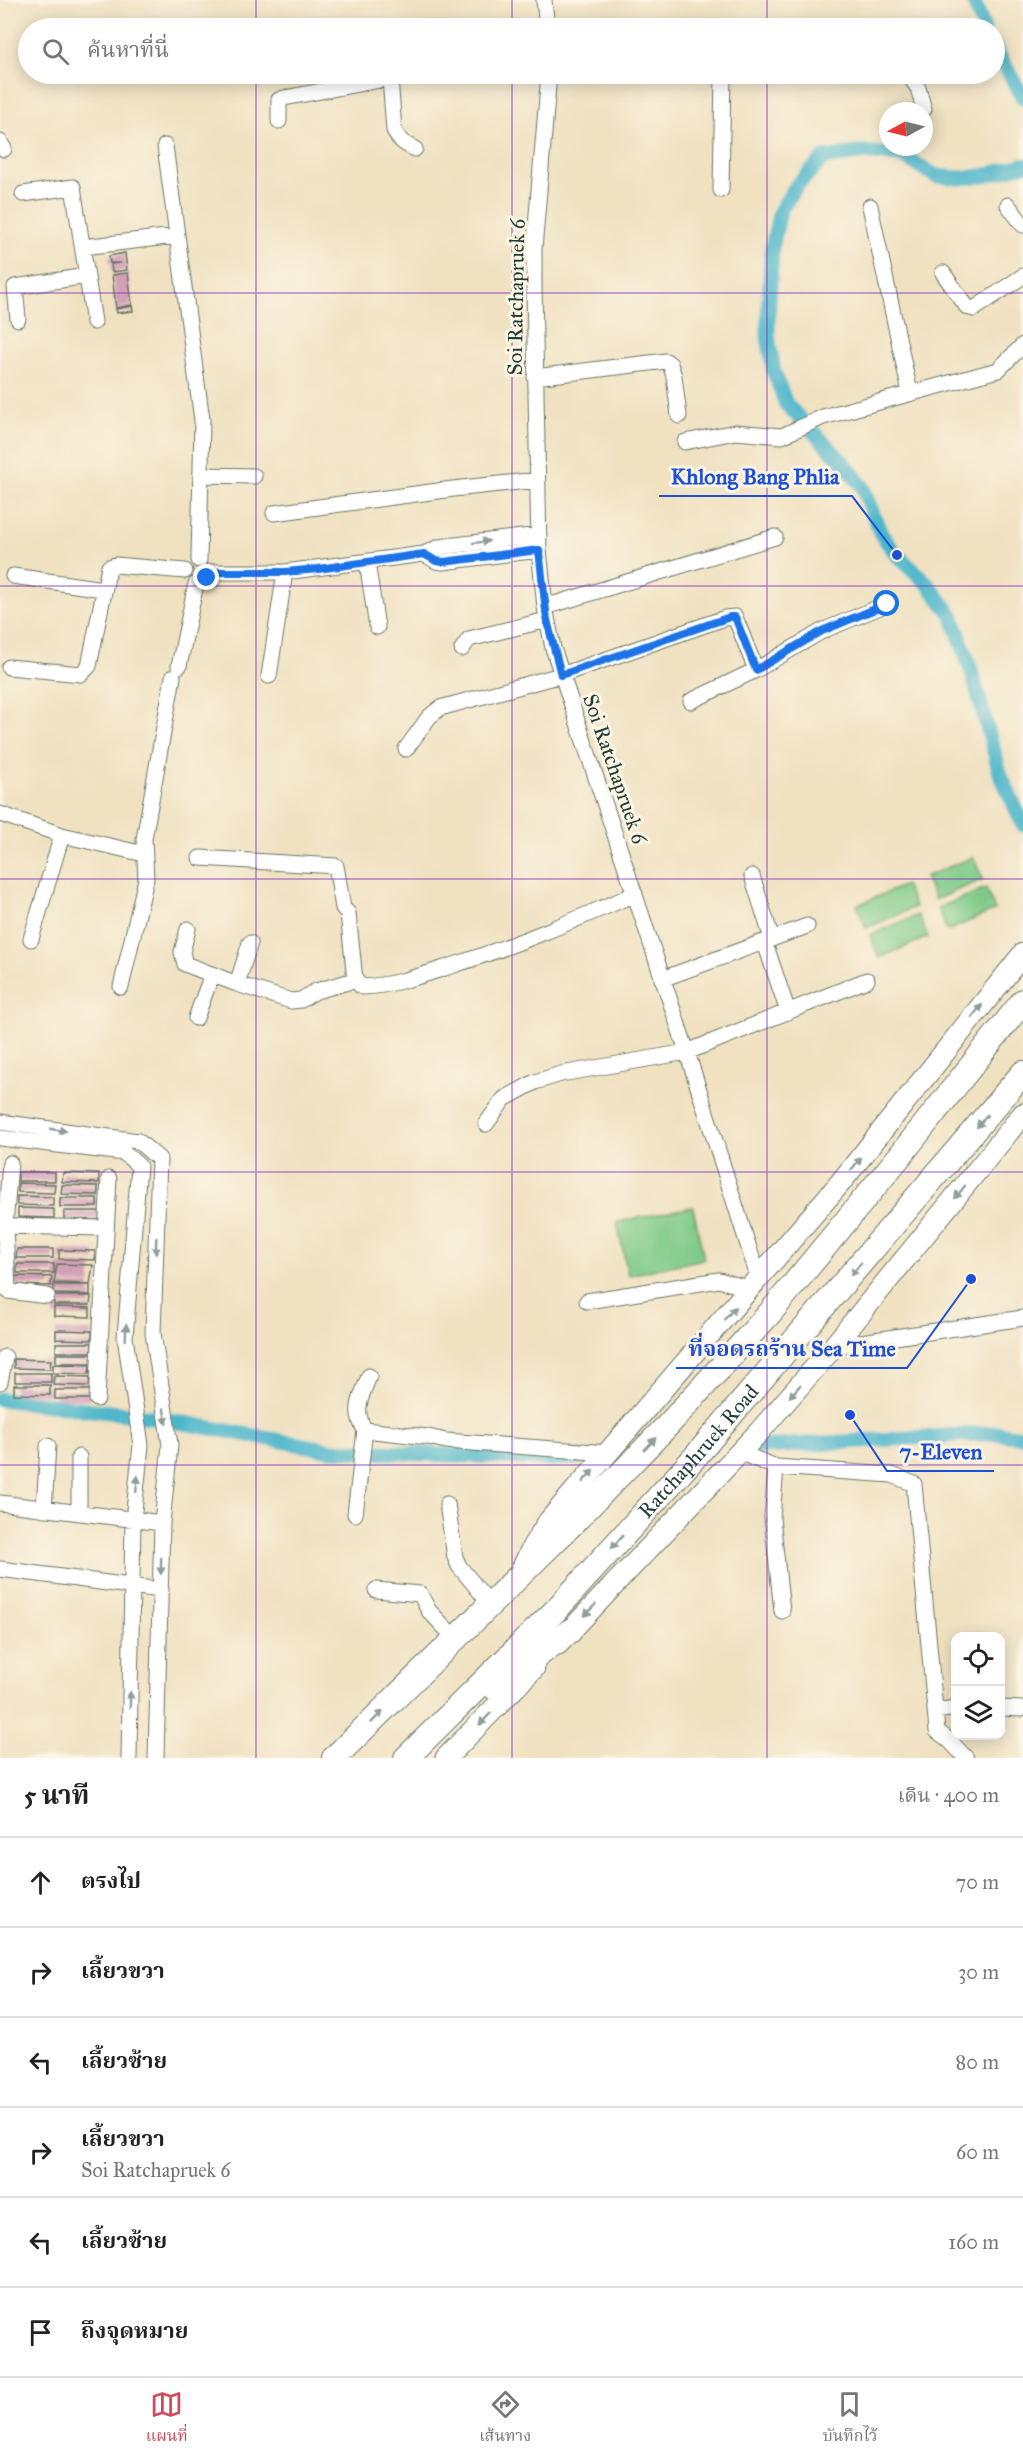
<!DOCTYPE html>
<html lang="th">
<head>
<meta charset="utf-8">
<style>
	body { margin:0; font-family:"IM FELL Great Primer","Noto Serif Thai",serif; background:#f2f2f2; color:#222 }
	.controls { position:absolute; right:18px; bottom:18px; display:grid; overflow:hidden; border-radius:12px; box-shadow:0 3px 15px #0003 }
	.controls button { width:54px; height:54px; display:grid; place-items:center; padding:0; border:0; border-bottom:2px solid #e0e0e0; background:#fff; color:#222; font:30px sans-serif }
	.compass { position:absolute; left:879px; top:102px; width:54px; height:54px; border-radius:50%; background:#fff; box-shadow:0 3px 15px #0003; rotate:263deg }
	.stop { position:absolute; width:18px; height:18px; margin:-14px; border:4px solid #1a73e8; border-radius:50%; background:#fff }
	.stop.end { background:#1a73e8; border-color:#fff; box-shadow:0 2px 6px #0008 }
	.list { margin:0; padding:0; list-style:none }
	h2 { display:flex; justify-content:space-between; align-items:center; height:78px; margin:0; padding:0 24px; font-size:26px }
	h2 small { font-size:20px; font-weight:400; color:#767676 }
	.list li { display:grid; grid-template-columns:39px 1fr auto; gap:18px; align-items:center; box-sizing:border-box; height:90px; padding:0 24px; border-top:2px solid #e0e0e0 }
	.list b { display:block; font-size:22px; white-space:nowrap }
	.list p { margin:0; font-size:20px; white-space:nowrap; color:#767676 }
	.list em { font-size:20px; font-style:normal; color:#767676 }
	.icon { flex:none; width:33px; height:33px; fill:none; stroke:currentColor; stroke-width:2; stroke-linecap:round; stroke-linejoin:round }
	.map { position:relative; flex:none; width:1023px; height:1758px; overflow:hidden }
	.search { position:absolute; background:#fff; box-shadow:0 3px 15px #0003; left:18px; right:18px; top:18px; height:66px; display:flex; align-items:center; gap:15px; box-sizing:border-box; padding:0 21px; border-radius:33px; color:#767676; font-size:22px }
	.sheet { height:618px; background:#fff }
	nav { display:flex; justify-content:space-around; align-items:center; box-sizing:border-box; height:84px; border-top:2px solid #e0e0e0; background:#fff; font-size:16px; color:#767676 }
	nav a { display:grid; justify-items:center; gap:3px }
	nav .on { color:#d1495b }
	.map>svg:first-child { display:block }
	.green { fill:#7fca88; stroke:#4f845e; stroke-width:1.5 }
	.lines { fill:none; stroke-linecap:round; stroke-linejoin:round }
	.canal { stroke:#4cb5ca; stroke-width:15 }
	.building { fill:#d2a0b7 }
	.street-casing { stroke:#687665; stroke-width:17 }
	.secondary-casing { stroke:#687665; stroke-width:23 }
	.primary-casing { stroke:#687665; stroke-width:26 }
	.street { stroke:#fff; stroke-width:15 }
	.secondary { stroke:#fff; stroke-width:21 }
	.primary { stroke:#fff; stroke-width:24 }
	.oneway { fill:#8f9e9a }
	.route { stroke:#1a73e8; stroke-width:8 }
	.grid { fill:none; stroke:#7b2cbf; stroke-width:1.5; stroke-opacity:0.55 }
	.labels { text-anchor:middle; dominant-baseline:central; stroke-width:6; stroke-linejoin:round; paint-order:stroke }
	.street-label { font-size:21px; fill:#1f3d34; stroke:#fcf5e5 }
	.leader { fill:none; stroke:#1d4ed8; stroke-width:2 }
	.callout-dot { fill:#1d4ed8; stroke:#fcf5e5; stroke-width:2 }
	.callout-label { font-size:22px; text-anchor:middle; font-weight:bold; fill:#1d4ed8; stroke:#fcf5e5; stroke-width:6; stroke-linejoin:round; paint-order:stroke }
</style>
</head>
<body>
<div class="map">
<svg width="1023" height="1758" viewBox="0 0 1023 1758">
	<rect width="100%" height="100%" fill="#fcf5e5"/>
	<filter id="ink" filterUnits="userSpaceOnUse"><feTurbulence type="fractalNoise" baseFrequency=".0167" numOctaves="2"/><feDisplacementMap in="SourceGraphic" scale="12" xChannelSelector="R" yChannelSelector="G"/><feConvolveMatrix kernelMatrix="1 2 1 2 8 2 1 2 1" color-interpolation-filters="sRGB"/></filter>
	<filter id="wash" filterUnits="userSpaceOnUse"><feTurbulence type="fractalNoise" baseFrequency=".008" numOctaves="4" result="noise"/><feDisplacementMap in="SourceGraphic" scale="24" xChannelSelector="R" yChannelSelector="G"/><feGaussianBlur stdDeviation="1.35" result="paint"/><feColorMatrix in="noise" values="0 0 0 0 0 0 0 0 0 0 0 0 0 0 0 0 0 1.4 0 .05"/><feComposite in="paint" operator="in"/></filter>
	<g filter="url(#wash)">
		<rect width="100%" height="100%" fill="#f0e1c1"/>
		<path class="green" d="M973 857 983 879 935 900 925 877Z
			M905 885 915 907 866 928 857 905Z
			M986 888 995 910 947 931 938 908Z
			M918 915 928 937 879 958 870 935Z
			M693 1207 704 1259 628 1275 617 1222Z"/>
		<g class="lines">
			<path class="canal" d="M973 0 984 28
				M994 46 1023 98
				M1023 165 983 176 959 178 936 176 903 156 864 152 824 158 797 185 780 211 772 248 768 317V336L774 372 786 404 843 462 862 486 881 534 897 555 927 583 952 615 973 676 1000 773 1023 825
				M0 1399 151 1417 330 1450 549 1459 579 1457
				M760 1447 995 1433 1023 1437"/>
		</g>
		<g id="blocks">
			<path class="building" d="M125 253 127 270 112 272 111 264 120 263H110L109 256Z
				M128 273 132 305 116 308 112 275Z
				M132 306 133 311 117 313 116 309Z
				M18 1172H55V1181H18Z
				M63 1173 99 1174V1183L62 1182Z
				M18 1183 55 1184 54 1193 18 1192Z
				M62 1185 98 1186V1195L61 1194Z
				M17 1196 53 1197V1206L17 1205Z
				M60 1198H97V1207H60Z
				M18 1208 54 1209V1218L18 1217Z
				M64 1211H100V1220H64Z
				M17 1249H53V1258H16Z
				M59 1250 95 1251V1260L59 1259Z
				M17 1264H54V1273H17Z
				M57 1264 93 1265 90 1284 54 1283Z
				M15 1276 52 1277 51 1286 15 1285Z
				M54 1285H90V1295L53 1294Z
				M54 1296H91L90 1305H54Z
				M54 1307 90 1308V1317L54 1316Z
				M56 1330 92 1331V1340L56 1339Z
				M56 1343H92V1352H56Z
				M56 1354H92V1363H56Z
				M14 1359 51 1360 50 1369 14 1368Z
				M53 1364 90 1365 89 1374 53 1373Z
				M15 1373H51V1382H15Z
				M54 1376 90 1377 89 1386 53 1385Z
				M14 1385H50V1395L14 1394Z
				M55 1390H91V1399H55Z"/>
		</g>
	</g>
	<g filter="url(#ink)">
		<use href="#blocks" fill-opacity="0" stroke="#687665" stroke-width="1.5"/>
		<g class="lines">
			<g class="street-casing">
				<path id="street" d="M544 0 547 28
					M549 74 534 249V287L539 550 545 607 553 648 687 1052 759 1280
					M908 74 918 88 924 109
					M390 78 394 130C398 140 404 144 415 149
					M279 121V100L284 98 412 74
					M0 142 4 149
					M165 146 202 420 199 560
					M721 190 723 74
					M23 194 73 187 94 322
					M1008 205 1023 225
					M870 206 910 393
					M83 247 175 236
					M943 273 967 307 974 309 1023 276
					M18 319 15 287 87 276
					M535 377 666 361 670 364 674 376 679 416
					M685 442 735 432 782 436 823 417 998 370 1023 345
					M202 475 254 476
					M274 513 453 489 537 480
					M424 554 436 561 443 562 539 550
					M367 562 377 627
					M208 572H285L424 554 439 547 539 535
					M13 576 103 589
					M545 607 775 537
					M462 649 469 639 547 620
					M179 666 196 584
					M9 667 81 674 89 666 109 567 115 565 185 571
					M756 670 822 631 887 604
					M269 676 285 572
					M406 749 429 717 440 708 561 675 725 618 735 617 756 670 691 701
					M0 814 62 835 144 854
					M200 858 336 866 343 908 348 913 355 980 362 987C392 986 423 975 451 966 514 946 575 920 635 894
					M752 876 772 939
					M188 929 182 952 185 964 237 984 291 1001 301 1000 316 991 355 980
					M31 939 62 835
					M768 952 788 1012
					M662 979 807 926
					M237 984 250 943
					M121 987 146 879 144 839 173 677
					M196 1018 212 974
					M0 1122 138 1141 159 1159 153 1333 170 1445 162 1523 156 1758
					M486 1124 504 1099 535 1082 561 1074 687 1052 867 980
					M0 1138 124 1153 139 1166 125 1337 141 1445 133 1520 129 1758
					M10 1163 5 1226 8 1291 47 1296
					M0 1226 106 1228
					M587 1301 719 1280 751 1289
					M834 1346 1023 1318
					M369 1376C362 1396 352 1410 365 1430L428 1437 446 1441 608 1453
					M0 1382 5 1357
					M97 1399 109 1179
					M741 1453 776 1467 892 1475 914 1484 937 1731 949 1740 966 1758
					M776 1467 772 1518 782 1611
					M0 1503 162 1523
					M447 1504 455 1557 459 1566 490 1604
					M44 1509 48 1446
					M79 1513V1457
					M355 1514 365 1430
					M0 1569 161 1590
					M376 1590 420 1594 429 1611 455 1638
					M1000 1708 1022 1709
					M935 1711 956 1708"/>
			</g>
			<g class="secondary-casing">
				<path id="secondary" d="M522 1569 533 1546 549 1521 841 1182 1023 954
					M558 1644 759 1432 834 1346 1023 1114
					M446 1758 534 1668"/>
			</g>
			<g class="primary-casing">
				<g id="primary">
					<path d="M495 1688 570 1631"/>
					<path d="M334 1758 570 1526 668 1425 770 1313 899 1157 1023 1001"/>
					<path id="s1" d="M406 1758 555 1611 695 1457 1023 1073"/>
				</g>
			</g>
			<use href="#street" class="street"/>
			<use href="#secondary" class="secondary"/>
			<use href="#primary" class="primary"/>
		</g>
		<defs><path id="oneway-solid" d="M-6-.8H1V-3.2L6.5 0L1 3.2V.8H-6Z" transform="scale(1.5)"/></defs>
		<g class="oneway">
			<use href="#oneway-solid" transform="translate(481 542) rotate(-7)"/>
			<use href="#oneway-solid" transform="translate(977 1011) rotate(-51)"/>
			<use href="#oneway-solid" transform="translate(982 1121) rotate(130)"/>
			<use href="#oneway-solid" transform="translate(58 1130) rotate(8)"/>
			<use href="#oneway-solid" transform="translate(856 1164) rotate(-51)"/>
			<use href="#oneway-solid" transform="translate(960 1192) rotate(129)"/>
			<use href="#oneway-solid" transform="translate(156 1246) rotate(92)"/>
			<use href="#oneway-solid" transform="translate(856 1269) rotate(130)"/>
			<use href="#oneway-solid" transform="translate(730 1313) rotate(-49)"/>
			<use href="#oneway-solid" transform="translate(126 1332) rotate(-88)"/>
			<use href="#oneway-solid" transform="translate(795 1391) rotate(131)"/>
			<use href="#oneway-solid" transform="translate(165 1416) rotate(81)"/>
			<use href="#oneway-solid" transform="translate(650 1444) rotate(-47)"/>
			<use href="#oneway-solid" transform="translate(588 1476) rotate(-49)"/>
			<use href="#oneway-solid" transform="translate(137 1484) rotate(-84)"/>
			<use href="#oneway-solid" transform="translate(617 1542) rotate(132)"/>
			<use href="#oneway-solid" transform="translate(161 1566) rotate(91)"/>
			<use href="#oneway-solid" transform="translate(590 1610) rotate(134)"/>
			<use href="#oneway-solid" transform="translate(130 1700) rotate(-89)"/>
			<use href="#oneway-solid" transform="translate(377 1717) rotate(-45)"/>
			<use href="#oneway-solid" transform="translate(485 1719) rotate(134)"/>
		</g>
	</g>
	<g class="lines" filter="url(#ink)">
		<path class="route" d="M207 578 208 572H285L318 569 424 554 436 561 443 562 539 550 547 620 561 675 730 617H735L756 670 822 631 887 604"/>
	</g>
	<path class="grid" d="M256 0V28M512 0V28M767 0V28M256 74V1758M512 74V1758M767 74V1758M0 293H1023M0 586H1023M0 879H1023M0 1172H1023M0 1465H1023"/>
	<g class="labels">
		<g class="street-label">
			<text transform="translate(516 297) rotate(-89)">Soi Ratchapruek 6</text>
			<text transform="translate(615 769) rotate(71)">Soi Ratchapruek 6</text>
			<text stroke="none"><textPath href="#s1" startOffset="424">Ratchaphruek Road</textPath></text>
		</g>
	</g>
	<path class="leader" d="M897 555L852 496H659M971 1279L907 1368H676M850 1415L887 1471H994"/>
	<g class="callout-dot">
		<circle cx="897" cy="555" r="6"/>
		<circle cx="971" cy="1279" r="6"/>
		<circle cx="850" cy="1415" r="6"/>
	</g>
	<g class="callout-label">
		<text x="755" y="484">Khlong Bang Phlia</text>
		<text x="792" y="1356">ที่จอดรถร้าน Sea Time</text>
		<text x="941" y="1459">7-Eleven</text>
	</g>
</svg>
<div class="controls">
<button><svg class="icon" aria-label="locate" viewBox="0 0 24 24"><circle cx="12" cy="12" r="6"/><path d="M12 2v4M12 18v4M2 12h4M18 12h4"/></svg></button>
<button><svg class="icon" aria-label="layers" viewBox="0 0 24 24"><path d="M12 4l9 5-9 5-9-5zM3 14l9 5 9-5"/></svg></button>
</div>
<svg class="compass" viewBox="-18 -18 36 36"><path d="M0-13l5 13h-10z" fill="#e53935"/><path d="M0 13l5-13h-10z" fill="#767676"/></svg>
<div class="stop" style="left:887px;top:604px"></div>
<div class="stop end" style="left:207px;top:578px"></div>
<div class="search"><svg class="icon" aria-label="search" viewBox="0 0 24 24"><circle cx="10" cy="10" r="6"/><path d="M15 15l6 6"/></svg>ค้นหาที่นี่</div>
</div>
<section class="sheet">
<h2>5 นาที<small>เดิน · 400 m</small></h2>
<ul class="list">
<li><svg class="icon" aria-label="ahead" viewBox="0 0 24 24"><path d="M12 20V5M6 11l6-6 6 6"/></svg><div><b>ตรงไป</b></div><em>70 m</em></li>
<li><svg class="icon" aria-label="right" viewBox="0 0 24 24"><path d="M7 20v-9h11M14 6l5 5-5 5"/></svg><div><b>เลี้ยวขวา</b></div><em>30 m</em></li>
<li><svg class="icon" aria-label="left" viewBox="0 0 24 24"><path d="M17 20v-9H6M10 6l-5 5 5 5"/></svg><div><b>เลี้ยวซ้าย</b></div><em>80 m</em></li>
<li><svg class="icon" aria-label="right" viewBox="0 0 24 24"><path d="M7 20v-9h11M14 6l5 5-5 5"/></svg><div><b>เลี้ยวขวา</b><p>Soi Ratchapruek 6</p></div><em>60 m</em></li>
<li><svg class="icon" aria-label="left" viewBox="0 0 24 24"><path d="M17 20v-9H6M10 6l-5 5 5 5"/></svg><div><b>เลี้ยวซ้าย</b></div><em>160 m</em></li>
<li><svg class="icon" aria-label="arrive" viewBox="0 0 24 24"><path d="M6 21V4h12l-3 4 3 4H6"/></svg><div><b>ถึงจุดหมาย</b></div></li>
</ul>
</section>
<nav>
<a class="on"><svg class="icon" aria-label="map" viewBox="0 0 24 24"><path d="M3 6l6-2 6 2 6-2v14l-6 2-6-2-6 2zM9 4v14M15 6v14"/></svg>แผนที่</a>
<a><svg class="icon" aria-label="directions" viewBox="0 0 24 24"><path d="M12 3l9 9-9 9-9-9zM9 14v-3h6M13 9l2 2-2 2"/></svg>เส้นทาง</a>
<a><svg class="icon" aria-label="saved" viewBox="0 0 24 24"><path d="M7 4h10v16l-5-4-5 4z"/></svg>บันทึกไว้</a>
</nav>
</body>
</html>
